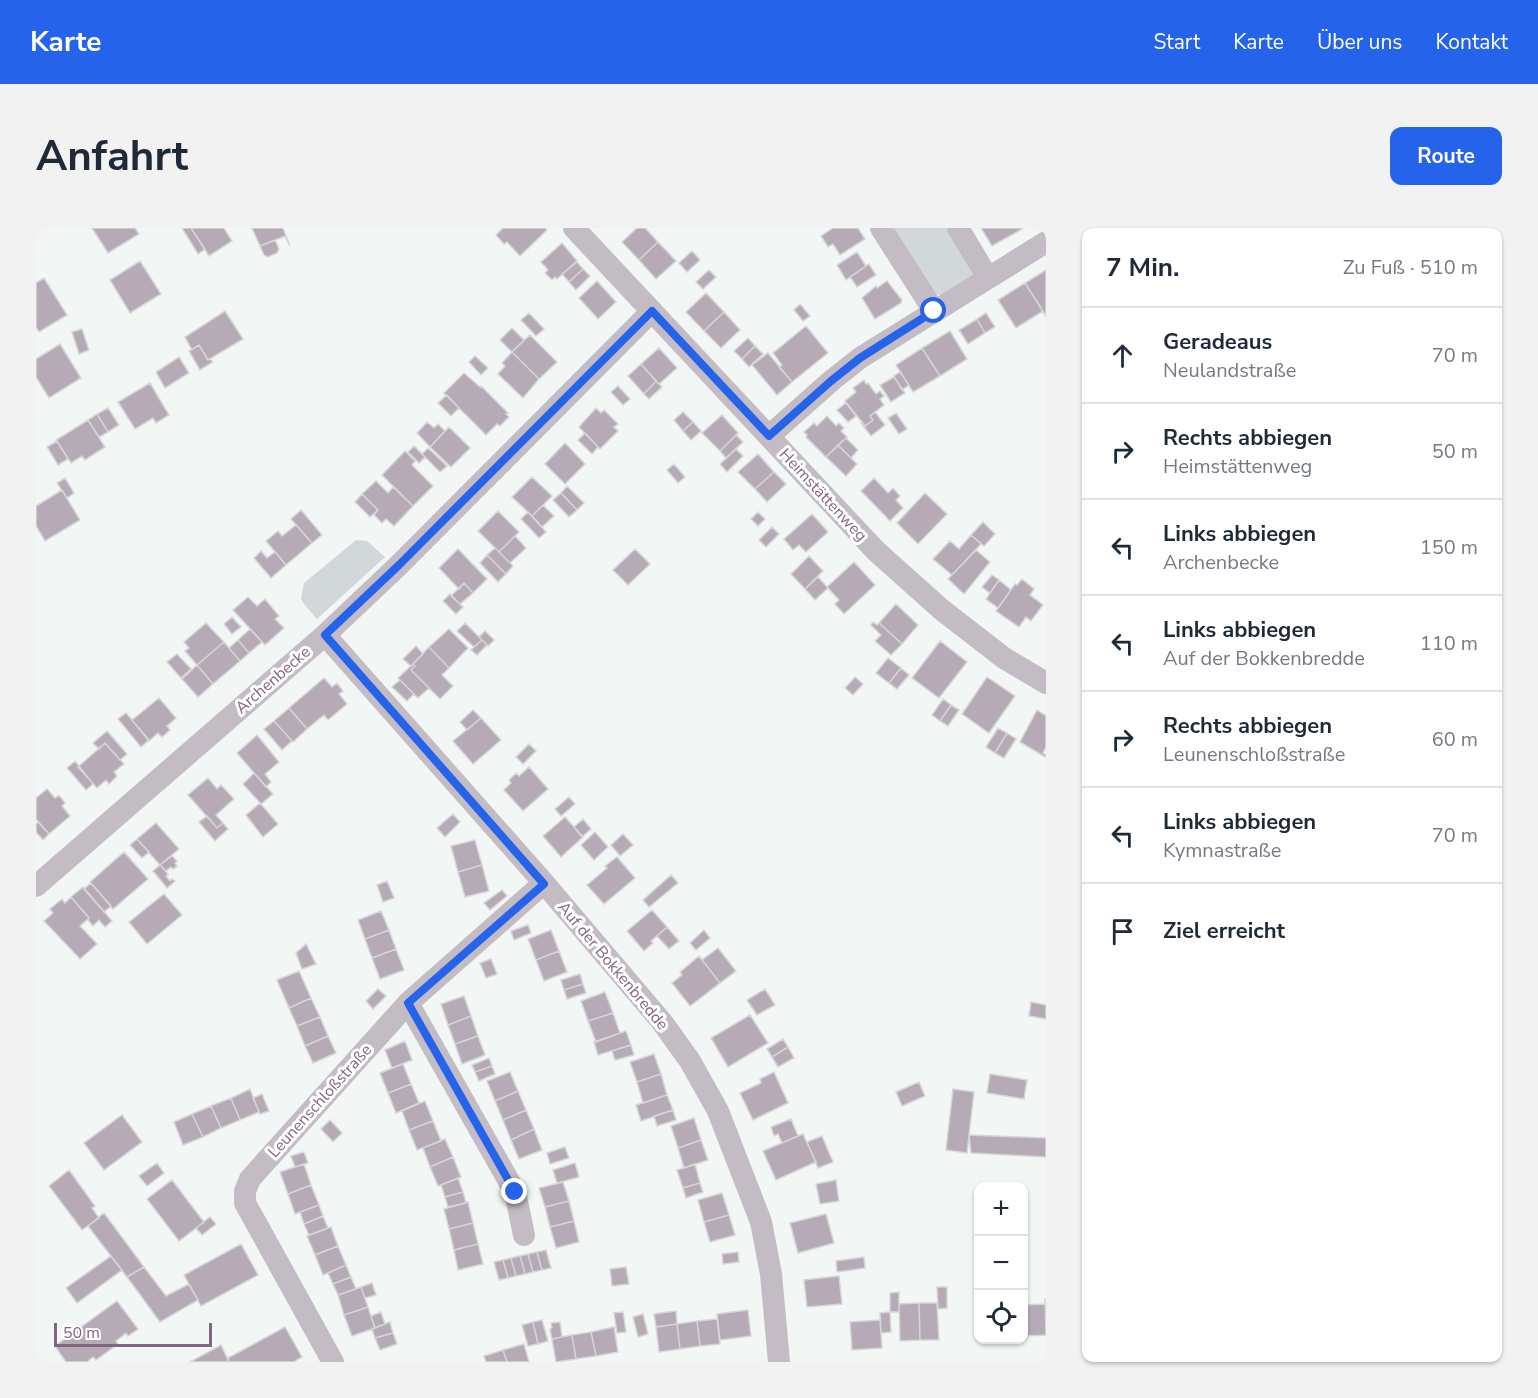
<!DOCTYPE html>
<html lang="de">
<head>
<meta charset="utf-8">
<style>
	body { margin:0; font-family:"Nunito Sans",sans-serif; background:#f2f2f3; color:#1f2937 }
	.controls { position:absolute; right:18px; bottom:18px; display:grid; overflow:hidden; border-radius:12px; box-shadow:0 2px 4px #0004 }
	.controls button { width:54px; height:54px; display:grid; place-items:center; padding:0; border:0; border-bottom:2px solid #e0e1e3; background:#fff; color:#1f2937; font:30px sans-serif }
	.scale { position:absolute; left:18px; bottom:15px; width:158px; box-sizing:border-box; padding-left:6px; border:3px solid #826680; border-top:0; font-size:16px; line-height:21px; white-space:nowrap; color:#826680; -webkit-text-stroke:4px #fff; paint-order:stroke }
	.stop { position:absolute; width:18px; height:18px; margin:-14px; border:4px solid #2563eb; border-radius:50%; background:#fff }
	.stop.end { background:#2563eb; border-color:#fff; box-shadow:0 2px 6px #0008 }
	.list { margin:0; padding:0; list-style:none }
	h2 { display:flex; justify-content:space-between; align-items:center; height:78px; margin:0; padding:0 24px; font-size:26px }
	h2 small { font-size:20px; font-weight:400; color:#747a83 }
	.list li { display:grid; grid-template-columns:39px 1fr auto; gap:18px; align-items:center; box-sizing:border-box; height:96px; padding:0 24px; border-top:2px solid #e0e1e3 }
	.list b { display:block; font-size:22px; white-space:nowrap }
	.list p { margin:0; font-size:20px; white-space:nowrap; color:#747a83 }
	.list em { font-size:20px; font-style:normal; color:#747a83 }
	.icon { flex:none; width:33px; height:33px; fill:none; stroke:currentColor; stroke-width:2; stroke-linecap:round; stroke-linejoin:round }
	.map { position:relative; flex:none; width:1010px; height:1134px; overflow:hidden; border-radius:12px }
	header { display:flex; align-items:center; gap:36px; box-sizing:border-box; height:84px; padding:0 30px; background:#2563eb; color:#fff }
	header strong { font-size:28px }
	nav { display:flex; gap:33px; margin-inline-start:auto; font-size:21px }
	.intro { display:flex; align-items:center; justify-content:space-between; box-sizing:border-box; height:144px; padding:0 36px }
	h1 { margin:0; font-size:42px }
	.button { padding:15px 27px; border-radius:12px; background:#2563eb; color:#fff; font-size:21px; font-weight:700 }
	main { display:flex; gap:36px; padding:0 36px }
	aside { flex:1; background:#fff; border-radius:12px; box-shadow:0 2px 4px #0004 }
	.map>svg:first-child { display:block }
	.green { fill:#d2d8da }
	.building { fill:#b6aab6; stroke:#d5d7d6; stroke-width:1.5 }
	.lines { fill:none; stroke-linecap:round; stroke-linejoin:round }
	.minor { stroke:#c4bcc4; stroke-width:22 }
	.route { stroke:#2563eb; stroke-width:8 }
	.labels { text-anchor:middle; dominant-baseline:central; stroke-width:6; stroke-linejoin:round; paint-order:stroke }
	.street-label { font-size:16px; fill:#826680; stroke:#fff }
</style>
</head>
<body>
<header>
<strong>Karte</strong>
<nav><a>Start</a><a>Karte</a><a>Über uns</a><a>Kontakt</a></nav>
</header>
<div class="intro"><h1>Anfahrt</h1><a class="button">Route</a></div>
<main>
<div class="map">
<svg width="1010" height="1134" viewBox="0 0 1010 1134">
	<rect width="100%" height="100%" fill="#f2f6f4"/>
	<path class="green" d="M855 0H913L937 47C926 55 911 73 897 65Z
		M320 312 331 313 349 329 281 391 268 376 265 370 268 355Z"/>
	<path class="building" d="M56 0H99L103 6 72 25Z
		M146 0H155L169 21 162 26Z
		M155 0H188L196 13 173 28Z
		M216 0H247L254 18 249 8 224 18Z
		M467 0H509L511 2 484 28 471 14 468 16 460 7Z
		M601 0H609L622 14 603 32 586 14Z
		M797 0H822L829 11 804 27 797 16 792 19 785 8Z
		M945 0H986V1L956 18Z
		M239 12 243 21 241 25 232 29 228 27 224 18Z
		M622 14 640 33 620 51 603 32Z
		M526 15 541 33 521 51 519 49 516 52 509 45 512 42 505 34Z
		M656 23 664 32 651 44 643 35Z
		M821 24 830 38 810 52 801 37Z
		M104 33 125 66 94 85 74 52Z
		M541 34 547 41 533 54 526 46Z
		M833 36 840 47 821 59 814 49Z
		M547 41 554 48 540 62 533 54Z
		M673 42 680 49 667 61 660 54Z
		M1010 42V88L989 55Z
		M8 50 31 87 3 104 0 99V55Z
		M561 53 580 74 562 91 543 70Z
		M851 53 866 72 865 75 839 91 826 70 840 58 841 60Z
		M989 55 1007 83 980 100 962 72Z
		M670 65 688 84 668 103 650 84Z
		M764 76 774 88 767 93 758 82Z
		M189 83 207 111 172 132 163 117 156 122 149 109Z
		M688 84 704 102 685 120 668 103Z
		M493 85 508 101 500 108 485 92Z
		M950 85 959 99 949 105 941 91Z
		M941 91 949 105 932 116 923 102Z
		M770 98 792 125 756 154 743 139 746 137 737 125Z
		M476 100 488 112 476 124 464 112Z
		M46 101 53 122 43 126 36 104Z
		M914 103 931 131 904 148 886 120Z
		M494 107 521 134 503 151 476 124Z
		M712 110 719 118 706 131 698 123Z
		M24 116 45 150 13 170 0 149V131Z
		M163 117 172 132 174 131 177 134 164 142 153 123Z
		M719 118 727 126 713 139 706 131Z
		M623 120 641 140 623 156 605 136Z
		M886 120 904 148 877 164 860 137Z
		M476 124 503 151 487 170 462 146 469 138 466 135Z
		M732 125 756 154 741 167 716 137Z
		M439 128 452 140 445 147 433 134Z
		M143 129 153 145 129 160 120 144Z
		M605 136 620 153 608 166 592 148Z
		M864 144 873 157 866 162 858 148Z
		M428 145 444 159 445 158 472 185 470 186 473 189 464 198 461 196 450 207 408 165Z
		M858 149 869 165 855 174 844 157Z
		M828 152 830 156 832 155 840 166 844 163 848 168 844 171 848 177 834 188 837 192 829 198 809 173 820 164 817 160Z
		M620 153 626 159 613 171 608 166Z
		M114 155 133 187 120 195 117 190 99 201 82 174Z
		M582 158 594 171 587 177 575 164Z
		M411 167 423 180 415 188 402 175Z
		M810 175 820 188 812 194 801 182Z
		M72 180 83 197 72 204 61 186Z
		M560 180 565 185 568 182 582 196 578 199 582 203 564 221 543 199Z
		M647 184 657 194 647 203 638 192Z
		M839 184 849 197 835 208 825 195 826 194 829 198 837 192 834 188Z
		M860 185 871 201 863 206 852 190Z
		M61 186 72 204 63 209 52 192Z
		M686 187 702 205 684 223 666 205Z
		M791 188 800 198 803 195 808 200 805 203 811 209 790 229 770 209 771 207 768 204 778 195 781 198Z
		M52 192 69 219 49 232 46 228 35 235 20 212Z
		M391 194 398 200 402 196 409 203 394 219 381 205Z
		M657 194 665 203 655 212 647 203Z
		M413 199 434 220 415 239 394 219Z
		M549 205 562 219 556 226 542 212Z
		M700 207 707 214 690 230 684 223Z
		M810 210 822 222 815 230 802 217Z
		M21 213 32 231 22 237 11 219Z
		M529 215 549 236 529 256 509 236Z
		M802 217 821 236 810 248 790 229Z
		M378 218 389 229 383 235 372 224Z
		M392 220 411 238 404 244 386 226Z
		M700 221 707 228 691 244 684 236Z
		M369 223 379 233 376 237 397 258 377 278 346 247Z
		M722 226 738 244 719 261 702 244Z
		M638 236 649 249 642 255 631 242Z
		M738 244 750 256 731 274 719 261Z
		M496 249 516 268 496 288 476 269Z
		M29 250 38 265 31 270 21 255Z
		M838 250 852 265 857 260 864 268 860 272 867 280 854 293 825 263Z
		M340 253 352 265 357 259 377 278 358 298 350 291 346 295 338 287 342 282 326 266Z
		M531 258 548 275 541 282 525 265Z
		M26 262 44 292 9 313 0 298V278Z
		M525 265 541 282 533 289 517 272Z
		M889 265 911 286 882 316 861 295Z
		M326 266 342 282 334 289 319 274Z
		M507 277 518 288 506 299 496 288Z
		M265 282 286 307 276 315 255 291Z
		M462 283 483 304 463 324 442 303Z
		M492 284 510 304 503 310 485 291Z
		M722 284 729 291 722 298 715 291Z
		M776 286 792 304 770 324 763 317 757 322 748 311Z
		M947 294 959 306 948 318 935 307Z
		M260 297 276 315 250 337 230 313 242 303 246 308Z
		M736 299 743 306 730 319 723 312Z
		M935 307 945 316 916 347 897 331 914 313 923 321Z
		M479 308 490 320 474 335 463 324Z
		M459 320 477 338 470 346 451 327Z
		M422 321 451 351 437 365 428 355 423 361 403 340Z
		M599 321 614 336 592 357 577 342Z
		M940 322 954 334 928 366 912 351Z
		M225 323 231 330 239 324 250 337 235 350 218 330Z
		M451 327 470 346 462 354 444 335Z
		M773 328 787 343 769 361 755 346Z
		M818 334 839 357 808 386 799 376 803 372 791 359Z
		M956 347 963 352 954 365 946 359Z
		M782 349 792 360 779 372 769 361Z
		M986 351 998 361 994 367 1007 377 995 393 990 389 983 399 960 383 979 356 981 357Z
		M963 352 975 362 962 380 950 371Z
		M428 355 437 365 424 376 415 368Z
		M414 366 427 379 420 386 407 373Z
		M212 369 221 378 229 371 243 388 239 391 248 400 229 417 197 382Z
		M860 376 882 397 866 416 843 395Z
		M196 389 205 399 196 406 188 396Z
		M837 394 841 397 843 395 866 416 855 427 839 413 845 407 835 397Z
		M170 395 188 414 161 437 149 423 153 420 148 414Z
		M429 395 446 412 438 419 421 403Z
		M214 401 226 414 213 425 202 412Z
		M413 401 432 420 413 440 393 419Z
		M449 403 458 412 452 418 443 409Z
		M202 412 213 425 204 433 193 420Z
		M446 412 451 417 441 427 435 422Z
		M904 413 931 434 903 470 876 450Z
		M188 414 204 433 177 456 161 437Z
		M380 418 387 426 375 438 367 431Z
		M393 419 413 440 406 447 417 458 404 471 375 442 379 438 377 436Z
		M141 426 155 441 145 450 131 434Z
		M852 430 865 440 853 455 840 445Z
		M377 436 379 438 375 442 393 460 382 470 362 450Z
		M161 437 177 456 162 469 146 451Z
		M865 440 873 447 861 461 853 455Z
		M819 449 827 456 817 467 809 460Z
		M951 449 979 468 953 505 926 486Z
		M288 450 296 459 301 455 307 463 303 466 311 476 292 492 288 487 271 501 253 480Z
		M364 452 378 466 371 473 356 459Z
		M123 470 140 490 131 498 134 502 126 509 122 505 113 513 96 492Z
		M907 471 915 477 904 493 896 487Z
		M915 477 923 482 912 498 904 493Z
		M253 480 271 501 257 514 238 493Z
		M437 482 445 490 431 502 424 494Z
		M1001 482 1010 488V519L1007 525 1010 527 1009 529 984 514Z
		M90 485 113 512 105 519 82 491Z
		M445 490 465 512 437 536 417 513Z
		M238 493 256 513 246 522 228 501Z
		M962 500 971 505 959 525 950 519Z
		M71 503 91 526 84 532 69 515 63 521 57 515Z
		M971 505 980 511 968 530 959 525Z
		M221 507 243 534 229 546 235 554 230 559 201 525Z
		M69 515 88 536 78 544 81 548 73 556 70 552 61 560 42 539Z
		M493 516 500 523 487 536 480 529Z
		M39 533 57 556 50 562 31 540Z
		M493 539 512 561 487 583 468 562 475 555 473 552 480 545 483 548Z
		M218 545 237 566 225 576 207 556Z
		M172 550 181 561 185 557 198 571 180 587 187 595 181 600 152 567Z
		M11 561 19 570 23 567 29 575 26 578 34 588 13 606 0 591V570Z
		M533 569 539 576 525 588 519 581Z
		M224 575 242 596 227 609 210 587Z
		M417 586 424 594 409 609 401 600Z
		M171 588 181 600 187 595 192 601 179 613 163 594Z
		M529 589 547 609 525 629 507 608Z
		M547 591 555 601 546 609 538 599Z
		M2 594 13 606 7 612 0 604V596Z
		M120 595 143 621 124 637 101 611Z
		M559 604 572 619 558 632 545 617Z
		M587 606 597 617 584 628 575 617Z
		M101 611 113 624 106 630 94 617Z
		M439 612 446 637 422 644 415 618Z
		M88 624 112 651 77 681 54 654Z
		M136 628 141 633 139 635 141 638 137 641 135 639 130 643 124 637Z
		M581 629 599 650 568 676 551 657 571 640 569 638Z
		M124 637 132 646 130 648 134 653 136 651 139 653 131 660 117 643Z
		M446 637 453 663 429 669 422 644Z
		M635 647 642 655 613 679 607 672Z
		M351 653 358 670 347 674 341 657Z
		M55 655 75 678 68 684 48 661Z
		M47 659 76 693 69 699 63 692 57 698 52 692 53 690 35 669Z
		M466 662 471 668 454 682 448 675Z
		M128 666 146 687 111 716 93 694Z
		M35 669 53 690 44 698 61 716 44 731 8 693 17 685 14 681 26 671 29 675Z
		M616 682 631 699 615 713 617 715 608 723 591 703Z
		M345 683 353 702 329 711 322 692Z
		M492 697 495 705 478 712 475 703Z
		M631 699 643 713 633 721 621 708Z
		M353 702 360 721 336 730 329 711Z
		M515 702 523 723 500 732 492 711Z
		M668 702 674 710 660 722 654 715Z
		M270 716 280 736 266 741 260 725Z
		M682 720 700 743 684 755 666 732Z
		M360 721 368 742 344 751 336 730Z
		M523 723 531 744 508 753 500 732Z
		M663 728 684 755 654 778 636 755 646 747 644 744Z
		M455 731 461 746 450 750 444 735Z
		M263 743 275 770 253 780 241 752Z
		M544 746 547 756 528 762 525 752Z
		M547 756 550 765 531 771 528 762Z
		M342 761 350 768 337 781 330 773Z
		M729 761 739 777 721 787 711 772Z
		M569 764 577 785 552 793 545 773Z
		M428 768 435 788 412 797 405 776Z
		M275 770 284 789 261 798 253 780Z
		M995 774 1010 777V791L993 788Z
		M577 785 584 805 560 814 552 793Z
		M714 787 732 815 692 839 675 810Z
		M435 788 442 808 419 816 412 797Z
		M284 789 292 808 269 818 261 798Z
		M590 803 595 817 562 827 558 814Z
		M292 808 300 825 277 835 269 818Z
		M442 808 449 827 426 836 419 816Z
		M747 811 752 819 736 829 731 821Z
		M369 813 376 832 356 840 349 822Z
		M595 817 598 827 579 832 576 823Z
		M752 819 758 830 742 839 736 829Z
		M618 826 625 846 601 854 594 834Z
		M453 830 456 838 439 844 436 837Z
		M367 836 375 856 352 865 344 845Z
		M456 838 459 846 443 853 439 844Z
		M474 844 482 863 459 873 451 853Z
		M738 844 752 875 717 892 704 865 725 855 724 851Z
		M625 846 631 867 607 875 601 854Z
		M954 846 991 852 988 871 951 865Z
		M883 854 889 868 866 878 860 864Z
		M375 856 383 875 360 885 352 865Z
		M214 861 223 884 204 892 195 870Z
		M917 861 938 864 931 925 910 922Z
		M482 863 490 882 467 892 459 873Z
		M226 866 233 883 224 886 217 870Z
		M631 867 637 882 605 893 600 877Z
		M195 870 204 892 185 900 175 878Z
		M389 873 397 893 373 902 366 883Z
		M175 878 185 900 167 909 156 886Z
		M490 882 498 901 475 912 467 892Z
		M637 882 640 892 621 898 618 888Z
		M156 886 167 909 147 917 138 894Z
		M86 887 106 914 68 942 48 915Z
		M658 890 665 912 642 920 635 898Z
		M755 891 762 908 746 915 742 906 738 908 735 899Z
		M294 892 306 905 297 914 285 901Z
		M397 893 405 913 381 922 373 902Z
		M498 901 506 922 483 931 475 912Z
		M767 906 780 934 740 952 727 923Z
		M933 907 1010 910V929L935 925Z
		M786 908 797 934 782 940 771 914Z
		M409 911 417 929 394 939 387 920Z
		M665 912 672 932 648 940 642 920Z
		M529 919 533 930 514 936 511 925Z
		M268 924 272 935 259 939 255 928Z
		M417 929 425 949 402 958 394 939Z
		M121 935 128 945 111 958 103 948Z
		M539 935 543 949 521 955 517 942Z
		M268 936 275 957 252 966 244 944Z
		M659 936 664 955 647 960 641 942Z
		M33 942 59 978 56 980 63 990 46 1002 13 958Z
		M422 950 427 964 409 969 405 957Z
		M136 952 168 994 143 1013 111 971Z
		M800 952 803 973 784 976 780 956Z
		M527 954 533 973 509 979 503 960Z
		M664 955 667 964 650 970 647 960Z
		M275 957 283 977 259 986 252 966Z
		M427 964 430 975 412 979 409 969Z
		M686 965 693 987 668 994 662 972Z
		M533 973 538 993 514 999 509 979Z
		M432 974 437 995 413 1001 408 981Z
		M283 977 287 988 268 996 264 984Z
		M68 985 108 1039 91 1049 52 998Z
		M790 986 798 1015 762 1025 754 995Z
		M693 987 699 1007 674 1014 668 994Z
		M287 988 292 1000 273 1007 268 996Z
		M174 989 180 996 166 1007 160 1000Z
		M538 993 543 1014 520 1020 514 999Z
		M437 995 442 1016 418 1022 413 1001Z
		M295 999 302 1018 279 1027 271 1008Z
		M205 1016 222 1047 165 1078 148 1047Z
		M442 1016 447 1036 422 1042 418 1022Z
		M302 1018 310 1037 287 1047 279 1027Z
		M510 1022 515 1040 506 1042 501 1024Z
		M501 1024 506 1042 497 1044 492 1026Z
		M702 1024 703 1034 687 1036 686 1026Z
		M492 1026 497 1044 489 1046 484 1028Z
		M75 1028 86 1042 41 1075 30 1060Z
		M484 1028 489 1046 480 1048 475 1030Z
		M828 1029 829 1040 801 1044 800 1033Z
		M475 1030 480 1048 472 1050 467 1032Z
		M467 1032 472 1050 463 1052 458 1034Z
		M310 1037 315 1049 297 1056 292 1045Z
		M108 1039 130 1068 153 1056 162 1072 124 1094 91 1049Z
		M590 1039 593 1056 576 1058 574 1041Z
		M803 1048 806 1076 771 1079 768 1052Z
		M315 1049 320 1061 302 1067 297 1056Z
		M336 1055 340 1067 329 1070 325 1059Z
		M325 1059 332 1079 308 1087 302 1067Z
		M901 1059H911V1080L902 1081Z
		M863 1064V1084H854V1065Z
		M1009 1070 1010 1107 987 1108V1077L1009 1076Z
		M81 1073 102 1101 92 1108 90 1105 80 1113 82 1116 60 1132 57 1129 51 1134H30L19 1118Z
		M883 1075 884 1112 864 1113 863 1076Z
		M883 1075H901L903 1112H884Z
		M332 1079 339 1100 316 1108 308 1087Z
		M712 1082 715 1108 684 1112 681 1086Z
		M640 1083 641 1096 620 1099 618 1086Z
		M345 1084 349 1096 339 1100 335 1088Z
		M587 1084 590 1104 581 1105 578 1085Z
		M854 1084 855 1104 845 1105 844 1085Z
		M607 1086 612 1106 602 1109 597 1089Z
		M681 1091 684 1116 664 1118 661 1093Z
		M506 1092 512 1113 502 1116 497 1094Z
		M844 1092 846 1120 816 1122 814 1094Z
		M661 1093 664 1118 644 1121 641 1096Z
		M354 1094 357 1105 339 1110 336 1101Z
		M497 1094 502 1116 492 1118 486 1097Z
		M524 1094 526 1109 516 1111 514 1101 516 1100 515 1095Z
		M641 1096 644 1121 623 1124 620 1099Z
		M249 1099 266 1129 258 1134H193L192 1130Z
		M578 1099 582 1124 560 1128 555 1104Z
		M555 1104 560 1128 540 1131 536 1107Z
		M357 1105 361 1116 344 1122 339 1110Z
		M536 1107 540 1131 520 1134 516 1111Z
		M488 1116 493 1134H471L467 1122Z
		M185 1117 193 1134H154Z
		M467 1122 471 1134H450L448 1128Z"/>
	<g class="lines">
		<path class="minor" d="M538 0 840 323 906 382 968 430 1010 455
			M845 0 898 83
			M922 0 952 50
			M733 208 795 153 824 130 1010 14
			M289 407 508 655 626 794 654 833 682 883 725 994 735 1046 743 1134
			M0 658 289 407 363 337 616 83
			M372 775 479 964 488 1007
			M297 1134 209 975V963L214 951 372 775 508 655"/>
	</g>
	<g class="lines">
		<path class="route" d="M479 964 372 775 508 656 289 407 363 337 616 83 733 208 795 153 824 130 898 83"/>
	</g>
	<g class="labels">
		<g class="street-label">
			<text transform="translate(787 267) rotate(47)">Heimstättenweg</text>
			<text transform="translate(237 452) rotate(-41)">Archenbecke</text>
			<text transform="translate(577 738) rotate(50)">Auf der Bokkenbredde</text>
			<text transform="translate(284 873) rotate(-48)">Leunenschloßstraße</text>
		</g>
	</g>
</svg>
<div class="controls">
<button>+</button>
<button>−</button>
<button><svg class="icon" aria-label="locate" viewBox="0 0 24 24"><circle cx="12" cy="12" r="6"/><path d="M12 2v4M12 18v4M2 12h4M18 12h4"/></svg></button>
</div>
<div class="scale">50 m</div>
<div class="stop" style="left:898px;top:83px"></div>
<div class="stop end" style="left:479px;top:964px"></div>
</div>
<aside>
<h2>7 Min.<small>Zu Fuß · 510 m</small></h2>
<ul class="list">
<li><svg class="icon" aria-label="ahead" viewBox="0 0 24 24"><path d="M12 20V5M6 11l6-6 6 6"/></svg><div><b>Geradeaus</b><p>Neulandstraße</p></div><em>70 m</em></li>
<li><svg class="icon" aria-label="right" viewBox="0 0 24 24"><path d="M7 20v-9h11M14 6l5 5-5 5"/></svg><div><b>Rechts abbiegen</b><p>Heimstättenweg</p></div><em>50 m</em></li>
<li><svg class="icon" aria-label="left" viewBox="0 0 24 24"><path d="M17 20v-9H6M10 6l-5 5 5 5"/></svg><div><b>Links abbiegen</b><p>Archenbecke</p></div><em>150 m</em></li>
<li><svg class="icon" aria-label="left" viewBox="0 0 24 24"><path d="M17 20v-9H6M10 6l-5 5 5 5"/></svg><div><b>Links abbiegen</b><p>Auf der Bokkenbredde</p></div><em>110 m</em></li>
<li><svg class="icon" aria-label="right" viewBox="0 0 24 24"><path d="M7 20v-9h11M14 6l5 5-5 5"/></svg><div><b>Rechts abbiegen</b><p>Leunenschloßstraße</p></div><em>60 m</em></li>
<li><svg class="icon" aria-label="left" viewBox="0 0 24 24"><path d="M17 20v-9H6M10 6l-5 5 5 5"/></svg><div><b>Links abbiegen</b><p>Kymnastraße</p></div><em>70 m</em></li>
<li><svg class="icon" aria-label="arrive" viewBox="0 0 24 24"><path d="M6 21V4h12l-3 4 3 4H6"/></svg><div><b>Ziel erreicht</b></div></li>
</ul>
</aside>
</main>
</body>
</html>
